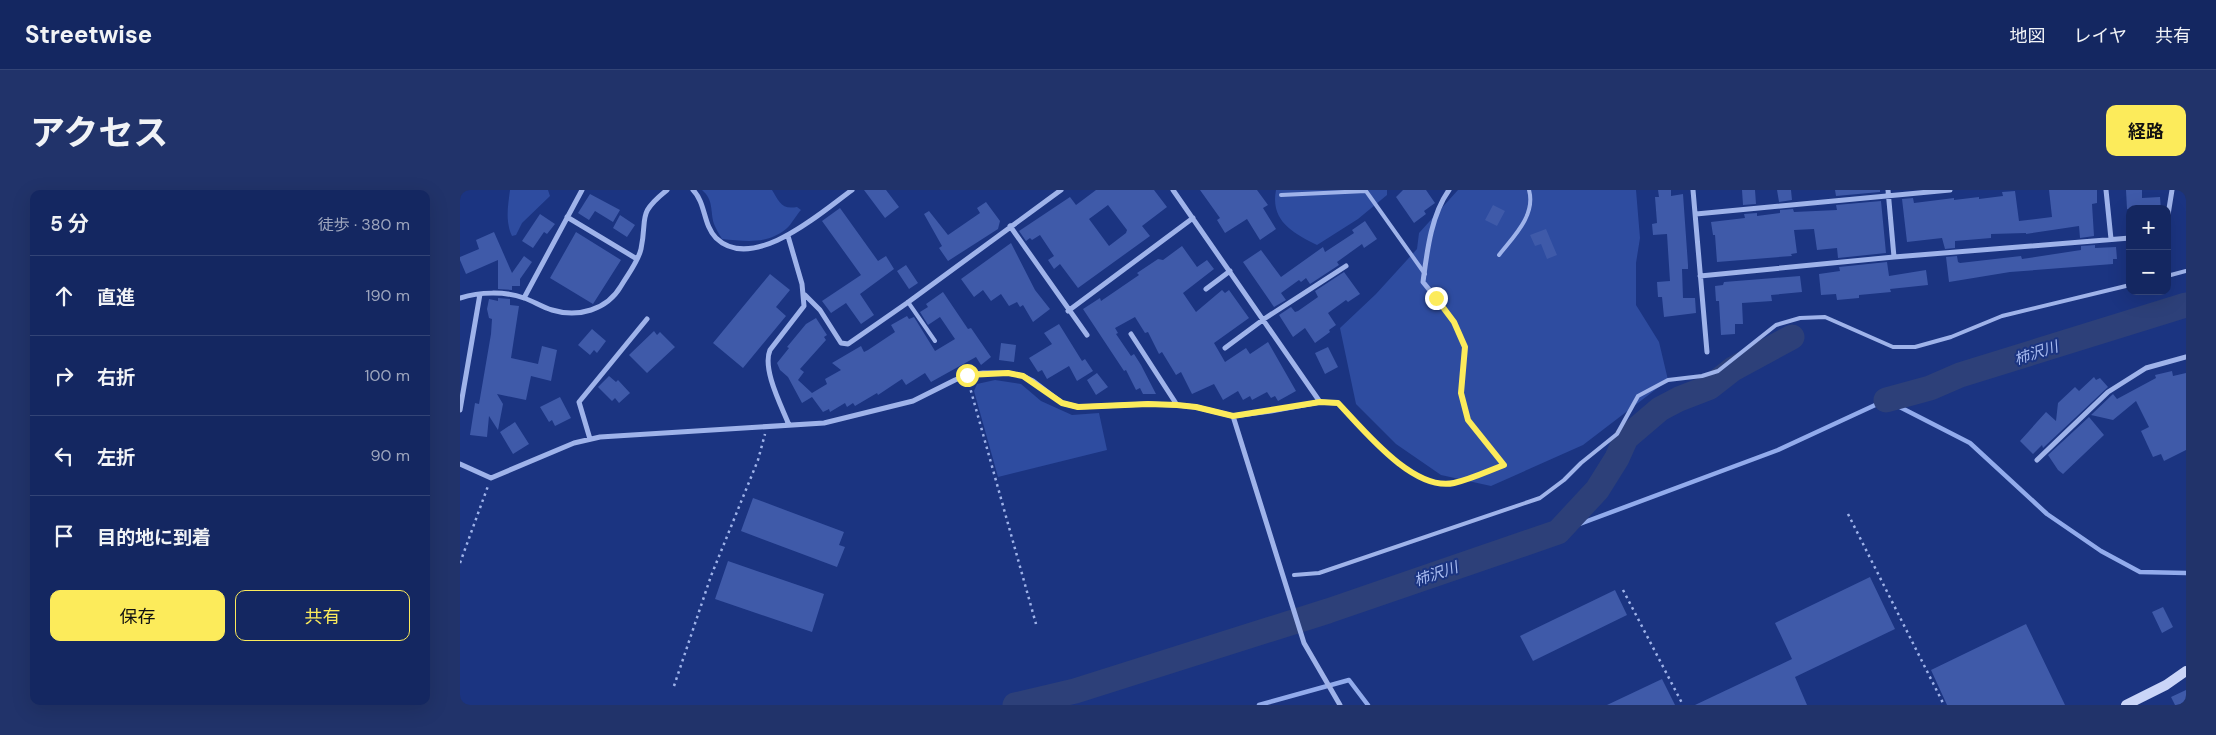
<!DOCTYPE html>
<html lang="ja">
<head>
<meta charset="utf-8">
<style>
	body { margin:0; font-family:"DM Sans","Noto Sans JP",sans-serif; background:#21336a; color:#f1f3f6 }
	.controls { position:absolute; right:15px; top:15px; display:grid; overflow:hidden; border-radius:10px; box-shadow:0 5px 20px #0002 }
	.controls button { width:45px; height:45px; display:grid; place-items:center; padding:0; border:0; border-bottom:1px solid #334476; background:#142761; color:#f1f3f6; font:25px sans-serif }
	.stop { position:absolute; width:15px; height:15px; margin:-11px; border:4px solid #fceb5b; border-radius:50%; background:#fff }
	.stop.end { background:#fceb5b; border-color:#fff; box-shadow:0 1px 5px #0008 }
	.list { margin:0; padding:0; list-style:none }
	h2 { display:flex; justify-content:space-between; align-items:center; height:65px; margin:0; padding:0 20px; font-size:21px }
	h2 small { font-size:16px; font-weight:400; color:#9da5bd }
	.list li { display:grid; grid-template-columns:32px 1fr auto; gap:15px; align-items:center; box-sizing:border-box; height:80px; padding:0 20px; border-top:1px solid #334476 }
	.list b { display:block; font-size:19px; white-space:nowrap }
	.list em { font-size:16px; font-style:normal; color:#9da5bd }
	.actions { display:flex; gap:10px; padding:15px 20px }
	.actions a { flex:1; padding:11px 0; border:1px solid #fceb5b; border-radius:10px; text-align:center; font-size:18px; color:#fceb5b }
	.actions .main { background:#fceb5b; color:#111 }
	.icon { flex:none; width:28px; height:28px; fill:none; stroke:currentColor; stroke-width:2; stroke-linecap:round; stroke-linejoin:round }
	.map { position:relative; flex:none; width:1726px; height:515px; overflow:hidden; border-radius:10px }
	header { display:flex; align-items:center; gap:30px; box-sizing:border-box; height:70px; padding:0 25px; background:#142761; border-bottom:1px solid #334476 }
	header strong { font-size:24px }
	nav { display:flex; gap:28px; margin-inline-start:auto; font-size:18px }
	.intro { display:flex; align-items:center; justify-content:space-between; box-sizing:border-box; height:120px; padding:0 30px }
	h1 { margin:0; font-size:35px }
	.button { padding:12px 22px; border-radius:10px; background:#fceb5b; color:#111; font-size:18px; font-weight:700 }
	main { display:flex; gap:30px; padding:0 30px }
	aside { flex:1; background:#142761; border-radius:10px; box-shadow:0 5px 20px #0002 }
	.map>svg:first-child { display:block }
	.green { fill:#2e4ca0 }
	.lines { fill:none; stroke-linecap:round; stroke-linejoin:round }
	.stream { stroke:#92abec; stroke-width:4.5 }
	.river { stroke:#2d4079; stroke-width:25 }
	.building { fill:#3f5aa9; fill-rule:evenodd }
	.path { stroke:#9fb3ea; stroke-width:2.5; stroke-dasharray:2.5 4; stroke-linecap:butt }
	.lane { stroke:#9fb3ea; stroke-width:4 }
	.street { stroke:#9fb3ea; stroke-width:5 }
	.secondary { stroke:#cad5f8; stroke-width:10 }
	.route { stroke:#fceb5b; stroke-width:6 }
	.labels { text-anchor:middle; dominant-baseline:central; stroke-width:4; stroke-linejoin:round; paint-order:stroke }
	.water-label { font-size:15px; font-style:italic; fill:#aabdf2; stroke:#1b3481 }
</style>
</head>
<body>
<header>
<strong>Streetwise</strong>
<nav><a>地図</a><a>レイヤ</a><a>共有</a></nav>
</header>
<div class="intro"><h1>アクセス</h1><a class="button">経路</a></div>
<main>
<aside>
<h2>5 分<small>徒歩 · 380 m</small></h2>
<ul class="list">
<li><svg class="icon" aria-label="ahead" viewBox="0 0 24 24"><path d="M12 20V5M6 11l6-6 6 6"/></svg><div><b>直進</b></div><em>190 m</em></li>
<li><svg class="icon" aria-label="right" viewBox="0 0 24 24"><path d="M7 20v-9h11M14 6l5 5-5 5"/></svg><div><b>右折</b></div><em>100 m</em></li>
<li><svg class="icon" aria-label="left" viewBox="0 0 24 24"><path d="M17 20v-9H6M10 6l-5 5 5 5"/></svg><div><b>左折</b></div><em>90 m</em></li>
<li><svg class="icon" aria-label="arrive" viewBox="0 0 24 24"><path d="M6 21V4h12l-3 4 3 4H6"/></svg><div><b>目的地に到着</b></div></li>
</ul>
<div class="actions"><a class="main">保存</a><a>共有</a></div>
</aside>
<div class="map">
<svg width="1726" height="515" viewBox="0 0 1726 515">
	<rect width="100%" height="100%" fill="#1b3481"/>
	<path class="green" d="M50 0H88L90 6 62 33 56 45 52 46C45 31 48 16 50 0Z
		M242 0H312C319 11 321 20 337 17L341 20C336 25 332 34 326 39 306 55 285 51 262 49 259 44 256 39 254 34 250 21 254 10 242 0Z
		M816 0H927V5L898 29 857 55C833 43 810 31 816 0Z
		M998 0H1176L1180 48 1176 73V115L1199 152 1208 190 1123 255 1031 296 981 285 936 254 896 214 880 138 916 104 957 59 959 43Z
		M535 190 561 194 581 211 612 225 639 223 647 260 538 287 514 201 517 194Z"/>
	<g class="lines">
		<path class="stream" d="M1098 342 1318 260 1426 210 1510 253 1587 324 1641 361 1680 382 1726 383
			M799 515 889 490 908 515"/>
		<path class="river" d="M1426 210 1470 198 1500 185 1726 115
			M555 515 615 501 868 421 1098 342 1137 300 1157 268 1166 248 1200 219 1219 209 1250 197 1273 179 1332 147"/>
	</g>
	<path class="building" d="M404 0H426L439 17 425 28Z
		M636 0H694L707 17 682 36 690 46 618 98 600 74 594 79 588 70 594 66 580 45 572 50 570 48 566 51 559 41 610 7 616 15ZM648 15 667 40 666 43 649 56 629 29Z
		M740 0H797L808 15 803 18 816 39 800 50 787 29 765 43 757 30 760 28Z
		M943 0H966L975 13 964 21 966 24 954 33 936 7Z
		M1198 0H1211V6L1223 4 1228 75V79H1222L1223 108H1235L1236 123 1204 127 1202 107H1198L1197 92 1210 91 1207 44 1193 45 1192 34 1197 33 1195 7H1199Z
		M1282 0H1295L1296 14 1283 15Z
		M1317 0H1331L1332 10 1319 12Z
		M1375 0H1420V2L1376 6Z
		M1589 0H1637V13L1632 14 1634 46 1620 48 1619 36 1566 44V43L1531 44V48L1495 51V58L1485 59 1482 48 1447 52 1442 9 1453 8 1454 13 1494 8V10L1519 7V9L1543 6 1542 2 1555 1 1559 31 1592 27Z
		M1666 0H1682V8L1700 7 1701 19H1667Z
		M130 4 160 20 153 32 135 21 129 30 118 23Z
		M1421 11 1426 63 1378 68 1377 58 1357 60 1354 39 1334 40 1337 63 1331 64 1332 66 1257 72 1255 45H1253L1251 32 1285 28 1284 24 1297 23V26L1320 23V20L1333 19 1334 22 1377 20 1376 15Z
		M526 12 540 31 538 39 488 71 479 58 482 56 464 24 469 21 488 45 520 23 517 18Z
		M1033 15 1045 21 1037 36 1025 30Z
		M380 18 418 71 426 66 434 79 400 104 414 125 401 134 386 113 371 123 362 111 401 85 362 31Z
		M80 24 95 34 87 44 84 42 73 58 62 51Z
		M160 25 175 35 167 47 153 38Z
		M905 31 917 49 904 58 902 54 877 72 879 75 850 94 846 88 841 92 839 90 821 103 826 110 814 117 783 72 801 60 821 87 863 57 865 62 894 43 892 40Z
		M1086 39 1097 65 1087 69 1081 54 1075 56 1070 45Z
		M34 42 52 83 64 66 72 72 60 89V96H52V100L38 99V70L6 84 0 70V67L19 59 16 50Z
		M116 42 161 70 133 114 90 88Z
		M551 53 575 100 590 119 573 132 563 115 560 117 557 112 549 116 541 104 531 111 523 100 514 107 501 89Z
		M1635 55V58L1656 57 1657 69H1653V74L1550 82 1489 92 1486 67 1497 66 1498 72 1500 73 1561 66 1562 69 1621 60V56Z
		M722 56 737 77 747 70 754 79 723 103 736 122 762 100 765 103 769 100 789 128 754 153 765 172 786 158 790 164 808 152 836 201 818 211 815 206 811 208 807 202 792 210 790 206 783 210 778 201 763 210 754 194 732 204 721 182 716 185 702 162 699 164 688 142 685 143 675 127 655 138 658 143 656 144 671 166 674 164 681 175 696 204H683L680 198 676 200 666 180 664 181 623 119 640 108 641 111 679 85 677 83 698 69 703 70Z
		M1427 72 1429 86 1466 80 1468 95 1430 99 1431 102 1399 105V108L1377 110 1376 104 1361 105 1359 84 1380 81 1379 77Z
		M446 75 458 93 449 99 437 81Z
		M884 82 900 104 888 112 886 110 868 123 876 135 869 140 870 142 855 153 845 138 833 147 819 125 831 117 835 122 838 121 858 107 855 101Z
		M310 84 330 100 316 117 326 126 283 178 253 153Z
		M1340 86 1342 102 1311 105 1312 111 1282 113 1283 134H1275V144L1261 145 1259 111H1256L1255 96 1263 95 1264 92Z
		M483 102 508 139 511 138 531 167 521 175 516 167 471 192 465 183 446 195 442 189 418 205 417 203 395 216 393 213 387 217 385 213 370 222 369 219 363 222 352 207 342 213 328 187 320 180 317 173 329 158 327 157 346 134 356 128 367 145 364 147 366 150 340 179 344 182 338 190 352 203 367 194 365 189 381 180 372 173 401 156 404 162 408 160 435 142 431 135 447 126 449 129 454 127 475 161 495 149 480 127 468 135 460 122 468 117 466 114Z
		M38 108 50 109V115L59 116 51 168 78 174 82 156 97 160 91 191 71 186 66 210 37 204 43 214 38 240 29 226 27 247 10 245 15 213 19 214 31 144 32 129 29 128 27 119 29 109 38 111Z
		M599 134 622 171 625 169 633 181 617 191 609 176 587 189 582 180 578 182 569 168 592 154 584 143Z
		M132 139 146 151 137 163 134 160 130 165 118 155Z
		M194 141 197 145 200 142 215 157 187 183 169 165Z
		M541 153 556 155 554 172 539 170Z
		M868 157 878 177 865 184 855 163Z
		M1712 181 1713 186 1726 183V260L1704 271 1701 264 1693 267 1681 241 1689 237 1676 211 1653 230 1631 225 1653 204 1657 209 1696 188 1695 185Z
		M637 183 648 197 636 205 627 190Z
		M149 186 156 192 158 190 170 203 159 213 155 208 152 211 138 197Z
		M1634 187 1636 190 1640 188 1648 197 1583 258 1582 255 1573 264 1560 251 1586 222 1596 231 1598 213 1615 197 1619 201Z
		M100 207 111 228 95 236 92 230 89 232 80 217Z
		M1629 227 1644 245 1603 284 1598 280 1588 265Z
		M55 232 69 254 53 264 40 242Z
		M293 308 384 342 379 355 385 357 377 377 281 341Z
		M268 371 364 404 352 442 255 409Z
		M1410 387 1435 439 1335 487 1347 515H1235L1332 469 1315 433Z
		M1155 400 1167 425 1073 471 1060 446Z
		M1703 417 1713 437 1702 443 1692 422Z
		M1566 434 1605 515H1487L1471 480Z
		M1202 489 1215 515H1147Z
		M1726 500V515H1715L1711 507Z"/>
	<g class="lines">
		<path class="path" d="M509 194 576 434
			M884 219C909 245 953 300 993 293 1010 290 1028 281 1044 275L1008 230 1001 203 1005 157 994 132 980 114
			M1388 324 1484 515
			M0 373 28 296
			M1163 400 1223 515
			M214 496 251 386 298 270 305 244"/>
		<path class="lane" d="M821 5 906 1 965 84
			M1039 65C1054 46 1076 25 1069 0
			M1707 86 1726 81
			M448 112 475 151
			M834 385 859 383 1080 308 1104 290 1121 273 1157 244 1178 206 1208 190 1242 186 1258 181 1316 135 1340 128 1365 127 1433 157H1455L1491 147 1542 126 1670 95"/>
		<path class="street" d="M233 0C246 13 243 35 256 48 293 84 363 21 392 0
			M713 0 860 212
			M1233 0 1247 162
			M1428 0 1434 67
			M1646 0 1651 49
			M1236 24 1490 0
			M107 27 177 69
			M1707 31 1712 0
			M550 36 627 145
			M328 46 342 94 344 116 310 160C302 179 321 215 329 235
			M1240 86 1434 67 1670 48
			M746 99 770 81
			M345 105 360 120 381 153 388 154 447 113 601 0
			M0 108C19 102 45 101 64 108 73 111 82 117 92 120 118 128 147 120 161 96 168 84 178 72 181 59 188 26 176 25 207 0
			M64 108 122 0
			M976 108 963 92C967 62 971 25 989 0
			M608 121 733 28
			M671 144 717 215
			M765 158 804 129 886 76
			M0 220 20 104
			M773 226 844 453 880 515
			M130 249 119 212 187 129
			M1577 270 1648 202 1686 178 1726 167
			M0 274 31 288 114 253 140 247 364 233 453 211 495 190 507 185 523 183H548L563 186 573 191 602 213 618 217 687 214 717 215 736 217 773 226 811 221 860 212 878 213"/>
		<path class="secondary" d="M1666 515 1706 495 1726 481"/>
	</g>
	<g class="lines">
		<path class="route" d="M507 185 548 183 563 186 602 213 618 217 688 214 717 215 736 217 773 226 860 212 878 213C903 239 953 302 994 293 1011 289 1028 281 1044 275L1008 230 1001 203 1005 157 994 132 976 108"/>
	</g>
	<g class="labels">
		<g class="water-label">
			<text transform="translate(1576 163) rotate(-18)">柿沢川</text>
			<text transform="translate(976 384) rotate(-19)">柿沢川</text>
		</g>
	</g>
</svg>
<div class="controls">
<button>+</button>
<button>−</button>
</div>
<div class="stop" style="left:507px;top:185px"></div>
<div class="stop end" style="left:976px;top:108px"></div>
</div>
</main>
</body>
</html>
